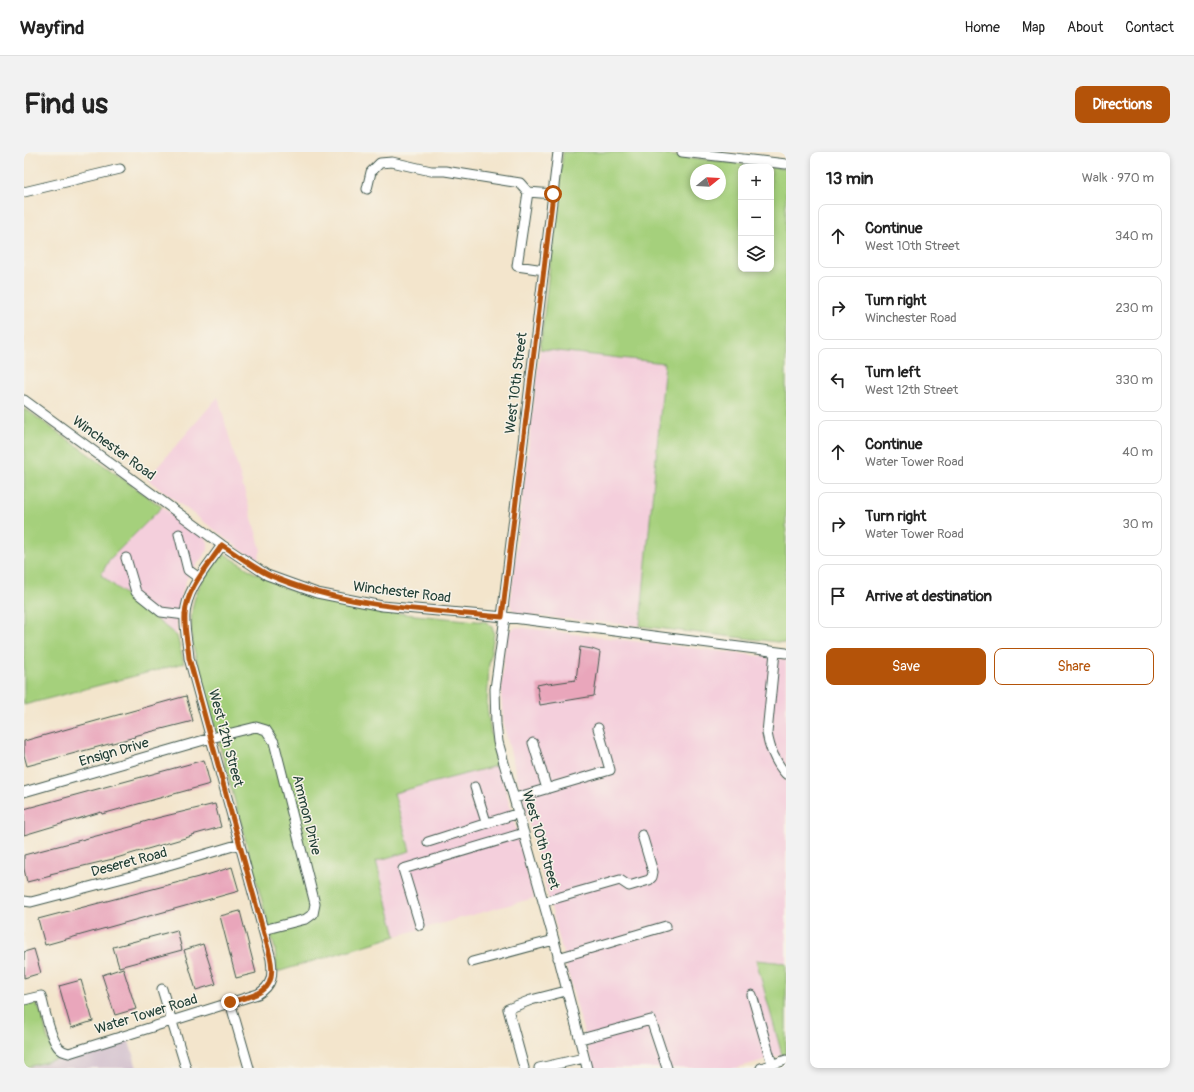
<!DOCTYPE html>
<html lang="en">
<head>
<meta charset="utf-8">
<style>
	body { margin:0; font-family:Pangolin,sans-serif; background:#f2f2f2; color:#222 }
	.controls { position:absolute; right:12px; top:12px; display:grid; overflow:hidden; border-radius:8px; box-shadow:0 2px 6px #0003 }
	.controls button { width:36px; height:36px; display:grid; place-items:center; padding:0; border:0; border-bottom:1px solid #e0e0e0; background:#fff; color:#222; font:20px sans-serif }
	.compass { position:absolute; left:666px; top:12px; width:36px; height:36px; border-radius:50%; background:#fff; box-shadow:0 2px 6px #0003; rotate:72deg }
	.stop { position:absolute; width:12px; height:12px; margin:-9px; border:3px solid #b45309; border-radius:50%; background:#fff }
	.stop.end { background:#b45309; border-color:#fff; box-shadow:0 1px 4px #0008 }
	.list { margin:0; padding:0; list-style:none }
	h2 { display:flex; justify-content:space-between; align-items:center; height:52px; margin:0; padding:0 16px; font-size:17px }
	h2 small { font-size:13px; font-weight:400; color:#767676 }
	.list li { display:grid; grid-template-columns:26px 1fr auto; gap:12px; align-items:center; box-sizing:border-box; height:64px; margin:0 8px 8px; padding:0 8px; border:1px solid #e0e0e0; border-radius:8px }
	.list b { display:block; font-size:15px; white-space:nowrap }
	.list p { margin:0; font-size:13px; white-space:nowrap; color:#767676 }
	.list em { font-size:13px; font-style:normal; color:#767676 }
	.actions { display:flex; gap:8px; padding:12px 16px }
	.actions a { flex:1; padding:9px 0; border:1px solid #b45309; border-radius:8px; text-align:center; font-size:14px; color:#b45309 }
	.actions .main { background:#b45309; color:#fff }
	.icon { flex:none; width:22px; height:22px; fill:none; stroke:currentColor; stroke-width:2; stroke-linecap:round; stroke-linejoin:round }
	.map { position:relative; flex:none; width:762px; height:916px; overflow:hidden; border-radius:8px }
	header { display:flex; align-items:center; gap:24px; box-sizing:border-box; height:56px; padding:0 20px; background:#fff; border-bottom:1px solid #e0e0e0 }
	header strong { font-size:19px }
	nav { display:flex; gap:22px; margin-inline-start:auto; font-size:14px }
	.intro { display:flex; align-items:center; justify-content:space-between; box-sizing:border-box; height:96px; padding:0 24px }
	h1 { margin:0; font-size:28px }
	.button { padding:10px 18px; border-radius:8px; background:#b45309; color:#fff; font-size:14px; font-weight:700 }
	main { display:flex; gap:24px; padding:0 24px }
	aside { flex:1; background:#fff; border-radius:8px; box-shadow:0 2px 6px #0003 }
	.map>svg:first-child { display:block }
	.built { fill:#f4cfdc }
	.industrial { fill:#d0bdcc }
	.green { fill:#a5d07c; stroke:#628658; fill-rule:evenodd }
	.building { fill:#e9a6bb }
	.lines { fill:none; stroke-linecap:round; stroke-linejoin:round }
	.minor-casing { stroke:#3f564b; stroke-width:11 }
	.minor { stroke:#fff; stroke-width:9 }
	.route { stroke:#b45309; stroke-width:5 }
	.labels { text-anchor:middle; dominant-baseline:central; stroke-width:3; stroke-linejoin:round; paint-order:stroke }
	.street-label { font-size:14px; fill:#1f3d34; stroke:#f7f3e8 }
</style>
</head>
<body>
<header>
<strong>Wayfind</strong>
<nav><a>Home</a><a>Map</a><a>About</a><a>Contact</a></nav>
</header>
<div class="intro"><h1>Find us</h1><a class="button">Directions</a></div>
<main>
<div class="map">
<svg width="762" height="916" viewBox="0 0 762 916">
	<rect width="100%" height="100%" fill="#f7f3e8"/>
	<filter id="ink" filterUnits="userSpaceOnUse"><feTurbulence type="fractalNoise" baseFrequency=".025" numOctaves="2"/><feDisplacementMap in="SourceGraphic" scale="8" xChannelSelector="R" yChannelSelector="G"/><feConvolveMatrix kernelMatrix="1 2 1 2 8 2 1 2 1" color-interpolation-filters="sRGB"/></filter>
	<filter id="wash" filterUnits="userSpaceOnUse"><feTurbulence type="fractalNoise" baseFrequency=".012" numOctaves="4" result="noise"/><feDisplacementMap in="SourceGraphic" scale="16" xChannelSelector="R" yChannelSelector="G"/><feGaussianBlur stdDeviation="0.9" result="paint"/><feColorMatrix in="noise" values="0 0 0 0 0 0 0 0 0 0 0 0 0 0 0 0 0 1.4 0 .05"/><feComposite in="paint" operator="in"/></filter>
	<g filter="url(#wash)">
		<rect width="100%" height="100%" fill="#f3e5cc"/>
		<path class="built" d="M516 197 641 211 616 474 493 462 488 457 486 451Z
			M194 245 237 398 234 407 220 400 123 327Z
			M138 355 181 384 184 390V398L163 426 158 441 153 470V484L77 423 85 408Z
			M492 475 762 507V811L732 808 758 903 712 916H569L480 575 477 545 481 487 485 479Z
			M475 613 510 746 372 784 352 709 386 698 370 641Z"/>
		<path class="industrial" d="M104 886 113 916H3Z"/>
		<path class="green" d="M539 0H619L762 17V491L616 474 641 211 516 197ZM717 15H747V117H717ZM672 18H696V42H672Z
			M0 257 7 261 138 355 85 408 77 423 153 484 160 511 0 553Z
			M201 402 229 420 262 436 292 447 328 455 381 462 463 470 468 475 470 482 465 512 463 554 467 582 475 613 370 641 386 699 352 709 372 784 253 820 251 797 168 491C166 461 167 445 184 420 190 412 193 406 201 402Z
			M732 808 762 811V902L758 903Z
			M4 851 12 852C26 871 15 890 40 905L0 916V852Z"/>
		<g id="blocks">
			<path class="building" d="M556 495 568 497 576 500 570 544 516 553 513 533 523 531 524 532 552 528Z
				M162 544 169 569 110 584 111 585 3 614 0 603V589Z
				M180 608 186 632 78 662 77 660 0 683V657Z
				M191 652 197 675 168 683V684L89 707 26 722 27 724 3 730 0 717V703L110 674V673L133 666Z
				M208 715 215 739 21 793 14 767 186 722Z
				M216 759 232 821 212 826 196 764Z
				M153 778 158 798 95 815 89 795Z
				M179 792 192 832 172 838 160 798Z
				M10 797 17 821 0 826V800Z
				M99 816 112 857 91 863 78 823Z
				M57 828 69 869 47 876 35 834Z"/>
		</g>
	</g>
	<g filter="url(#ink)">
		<use href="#blocks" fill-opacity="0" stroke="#3f564b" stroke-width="1"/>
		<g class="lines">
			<g class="minor-casing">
				<path id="minor" d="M658 0 762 12
					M343 37 347 20 356 11 368 10 407 19H421L496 31 504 40 529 42
					M0 40 96 17
					M504 40 493 114 520 118
					M0 248 198 393 243 423 293 441 358 454 481 465 762 501
					M155 382 164 418 175 426
					M102 406 112 440 137 460 161 463
					M478 465 534 0
					M481 465 471 537 472 572 474 590 530 788 563 916
					M751 500 743 581C746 598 751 610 762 622
					M509 591 523 637
					M451 635 462 670
					M0 640 187 586 232 575 242 578 250 590 291 752 289 762 282 767 239 778
					M491 646 586 618 574 576
					M404 690 495 661
					M0 749 7 750 107 724 216 692
					M519 750 596 728 605 734 625 728 628 725 629 720 618 683
					M396 773 379 717 500 681
					M534 806 642 774
					M448 810 530 788
					M138 837 162 916
					M728 843 748 912
					M0 848 17 844C21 858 26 888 36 897 39 900 42 900 45 901L234 842C249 833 249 823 247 807L165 506C164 492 160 477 161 463 162 437 184 414 198 393
					M206 850 225 916
					M557 887 627 868 643 916
					M500 916 484 857 507 848 542 839
					M515 916 560 906
					M737 916 762 908"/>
			</g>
			<use href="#minor" class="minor"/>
		</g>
	</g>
	<g class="lines" filter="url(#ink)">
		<path class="route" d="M206 850C216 847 229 845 238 839 257 827 243 795 239 778L165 506C164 492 160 477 161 463 162 437 184 414 198 393 212 402 230 416 245 423 318 455 399 458 478 465L529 42"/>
	</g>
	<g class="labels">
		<g class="street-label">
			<text transform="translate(492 231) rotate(-83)">West 10th Street</text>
			<text transform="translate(90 296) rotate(36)">Winchester Road</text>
			<text transform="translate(378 440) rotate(7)">Winchester Road</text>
			<text transform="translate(202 586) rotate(75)">West 12th Street</text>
			<text transform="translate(90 600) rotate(-16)">Ensign Drive</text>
			<text transform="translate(283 663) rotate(76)">Ammon Drive</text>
			<text transform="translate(517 688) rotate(74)">West 10th Street</text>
			<text transform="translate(105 710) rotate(-15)">Deseret Road</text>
			<text transform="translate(122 862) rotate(-17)">Water Tower Road</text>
		</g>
	</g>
</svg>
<div class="controls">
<button>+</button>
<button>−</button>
<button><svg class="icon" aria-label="layers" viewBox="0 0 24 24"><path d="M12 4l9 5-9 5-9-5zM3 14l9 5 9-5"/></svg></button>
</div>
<svg class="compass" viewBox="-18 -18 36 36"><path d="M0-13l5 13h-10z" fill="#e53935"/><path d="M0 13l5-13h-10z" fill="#767676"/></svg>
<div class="stop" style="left:529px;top:42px"></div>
<div class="stop end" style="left:206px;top:850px"></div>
</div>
<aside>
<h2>13 min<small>Walk · 970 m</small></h2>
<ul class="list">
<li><svg class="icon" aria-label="ahead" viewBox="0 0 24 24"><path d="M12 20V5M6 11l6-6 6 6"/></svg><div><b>Continue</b><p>West 10th Street</p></div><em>340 m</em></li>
<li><svg class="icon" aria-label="right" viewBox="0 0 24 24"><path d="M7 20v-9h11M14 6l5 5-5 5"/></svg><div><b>Turn right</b><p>Winchester Road</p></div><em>230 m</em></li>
<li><svg class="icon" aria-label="left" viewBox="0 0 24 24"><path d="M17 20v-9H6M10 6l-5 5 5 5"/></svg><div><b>Turn left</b><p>West 12th Street</p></div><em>330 m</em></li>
<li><svg class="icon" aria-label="ahead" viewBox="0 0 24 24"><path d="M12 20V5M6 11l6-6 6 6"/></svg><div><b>Continue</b><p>Water Tower Road</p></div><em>40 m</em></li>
<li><svg class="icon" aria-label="right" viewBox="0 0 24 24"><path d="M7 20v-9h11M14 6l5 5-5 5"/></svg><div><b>Turn right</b><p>Water Tower Road</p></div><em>30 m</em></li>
<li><svg class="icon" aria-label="arrive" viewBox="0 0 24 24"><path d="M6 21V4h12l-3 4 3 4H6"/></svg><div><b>Arrive at destination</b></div></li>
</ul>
<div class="actions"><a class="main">Save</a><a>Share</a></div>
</aside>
</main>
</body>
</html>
